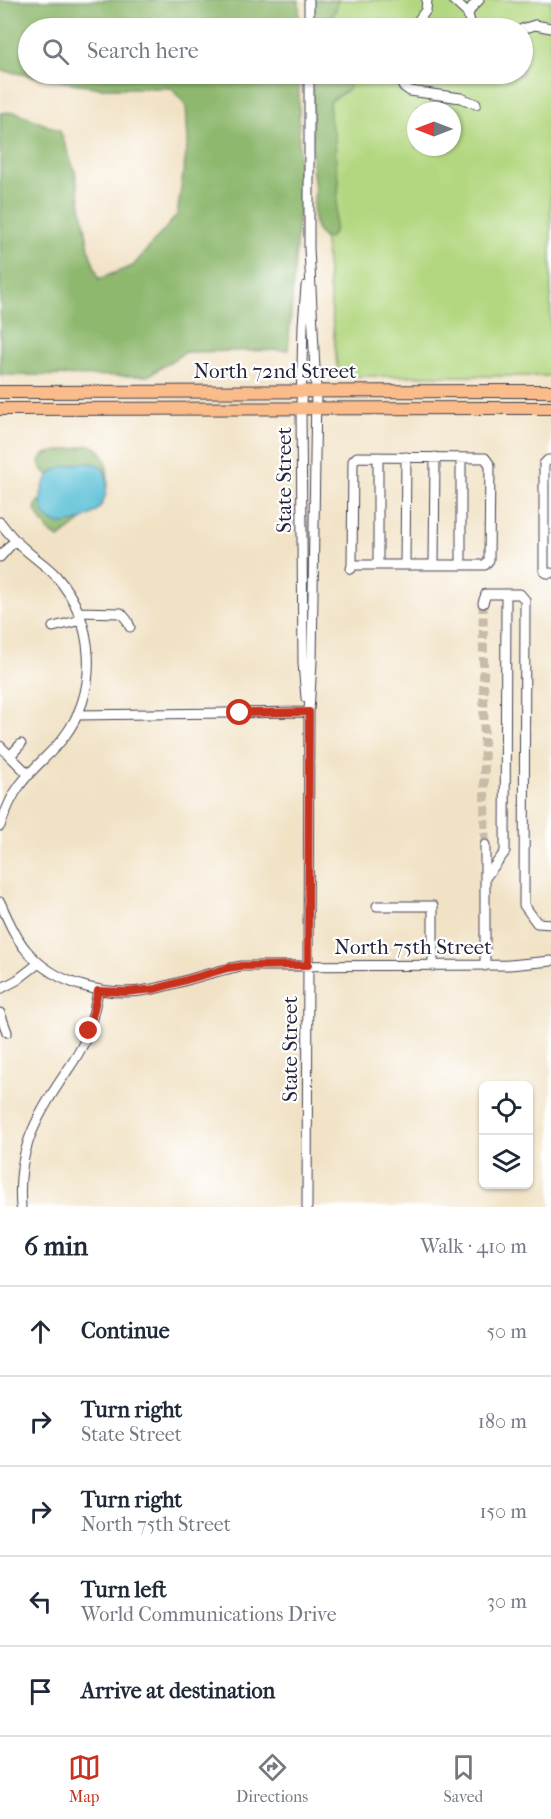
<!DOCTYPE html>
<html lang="en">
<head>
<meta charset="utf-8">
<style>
	body { margin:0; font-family:"IM FELL French Canon",serif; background:#f2f2f3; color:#1f2937 }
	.controls { position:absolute; right:18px; bottom:18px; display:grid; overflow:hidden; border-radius:9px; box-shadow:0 2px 4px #0004 }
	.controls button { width:54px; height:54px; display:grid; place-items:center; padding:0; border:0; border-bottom:2px solid #e0e1e3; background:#fff; color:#1f2937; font:30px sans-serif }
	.compass { position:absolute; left:407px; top:102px; width:54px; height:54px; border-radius:50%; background:#fff; box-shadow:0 2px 4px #0004; rotate:270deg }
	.stop { position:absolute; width:18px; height:18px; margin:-14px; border:4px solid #c8321e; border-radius:50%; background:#fff }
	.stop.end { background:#c8321e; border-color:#fff; box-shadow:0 2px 6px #0008 }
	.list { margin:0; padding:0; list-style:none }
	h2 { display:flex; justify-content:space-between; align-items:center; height:78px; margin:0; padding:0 24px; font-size:26px }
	h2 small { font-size:20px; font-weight:400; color:#747a83 }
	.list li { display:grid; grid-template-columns:39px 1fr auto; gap:18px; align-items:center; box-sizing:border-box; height:90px; padding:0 24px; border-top:2px solid #e0e1e3 }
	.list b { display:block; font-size:22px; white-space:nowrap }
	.list p { margin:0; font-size:20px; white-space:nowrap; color:#747a83 }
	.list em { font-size:20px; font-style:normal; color:#747a83 }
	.icon { flex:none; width:33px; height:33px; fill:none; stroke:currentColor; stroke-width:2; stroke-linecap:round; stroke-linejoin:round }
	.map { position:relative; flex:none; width:551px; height:1207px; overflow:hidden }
	.search { position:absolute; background:#fff; box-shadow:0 2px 4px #0004; left:18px; right:18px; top:18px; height:66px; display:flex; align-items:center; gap:15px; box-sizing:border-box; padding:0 21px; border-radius:33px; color:#747a83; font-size:22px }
	.sheet { height:528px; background:#fff }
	nav { display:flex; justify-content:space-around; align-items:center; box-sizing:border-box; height:84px; border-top:2px solid #e0e1e3; background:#fff; font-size:16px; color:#747a83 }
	nav a { display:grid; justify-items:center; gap:3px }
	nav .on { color:#c8321e }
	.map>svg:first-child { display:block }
	.green { fill:#b3d780; stroke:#6a7c5e; stroke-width:1.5; fill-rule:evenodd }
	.forest { fill:#8eb86e; stroke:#586d54; stroke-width:1.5 }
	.water { fill:#58bfd6; stroke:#3d7088; stroke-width:1.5 }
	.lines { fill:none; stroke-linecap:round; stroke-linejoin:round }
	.minor-tunnel { stroke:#c8bca9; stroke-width:9; stroke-dasharray:9 4.5; stroke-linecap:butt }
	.minor-casing { stroke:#413f50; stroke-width:11 }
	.major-casing { stroke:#413f50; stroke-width:14 }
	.minor { stroke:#fff; stroke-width:9 }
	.major { stroke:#f9bc8a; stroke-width:12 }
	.route { stroke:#c8321e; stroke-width:8 }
	.labels { text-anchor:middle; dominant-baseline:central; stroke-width:4.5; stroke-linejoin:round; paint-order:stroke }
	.street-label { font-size:21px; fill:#22223b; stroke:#fff }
</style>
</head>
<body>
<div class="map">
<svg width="551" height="1207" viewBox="0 0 551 1207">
	<rect width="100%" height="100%" fill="#fff"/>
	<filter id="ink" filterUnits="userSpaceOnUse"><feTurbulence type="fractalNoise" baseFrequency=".0167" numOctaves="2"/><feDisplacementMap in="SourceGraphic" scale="12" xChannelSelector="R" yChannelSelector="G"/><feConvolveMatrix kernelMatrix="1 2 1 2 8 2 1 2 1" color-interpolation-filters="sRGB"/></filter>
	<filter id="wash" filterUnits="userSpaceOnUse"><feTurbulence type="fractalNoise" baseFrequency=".008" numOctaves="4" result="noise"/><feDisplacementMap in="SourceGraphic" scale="24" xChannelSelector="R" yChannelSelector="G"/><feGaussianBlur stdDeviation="1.35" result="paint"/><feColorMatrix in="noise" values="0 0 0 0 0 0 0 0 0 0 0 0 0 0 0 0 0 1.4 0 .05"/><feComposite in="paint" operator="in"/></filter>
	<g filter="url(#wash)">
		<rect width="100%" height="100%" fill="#f1e2c5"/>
		<path class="green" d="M318 0H551V376H338L319 181V74H522V28H318ZM416 111H452V147H416Z"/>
		<path class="forest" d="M0 0H299V28H28V74H299V208L288 350 185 352 148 376 0 375V113L16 112 60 131 75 172 90 254 99 279 133 266 177 215 188 141 186 105 171 88H100L0 70Z
			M313 0H338L335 13 328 18 326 28H314Z
			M313 74H351L352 76 349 89 332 100 329 103 331 125 335 135 336 167 339 182 334 232 329 238H323L316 229 313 213 315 189 312 164Z
			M90 445C108 451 107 467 108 483L107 487 104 488 47 474 41 468 39 461 45 454Z
			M43 498 82 516 81 521 59 538 50 533 35 510 37 502Z"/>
		<path class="water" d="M80 463C86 463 93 462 98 465 112 471 107 497 100 507 93 516 75 524 63 524 36 525 35 484 54 471 61 466 71 465 80 463Z"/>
	</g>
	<g filter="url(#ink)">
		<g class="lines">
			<path class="minor-tunnel" d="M483 603 485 845"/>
			<g class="minor-casing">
				<path id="minor" d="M309 0V28
					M453 0 468 14
					M413 28 426 10 427 0
					M475 28 470 22 468 14 472 7 479 0
					M522 29 535 25 551 28
					M401 74 403 86 410 91 461 98 476 104
					M306 286 303 325 301 408 303 663 306 698
					M378 457V565
					M551 460H548L544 464V571L547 573H551
					M0 522C8 533 17 543 28 552 37 560 48 567 56 576 95 621 100 689 64 737 51 754 33 767 20 785 11 797 5 812 0 826
					M0 557 15 540
					M405 565 406 457
					M434 565 435 457
					M461 565V458
					M351 569 352 565H485L489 560 490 465 485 458 357 457 353 461 352 565
					M483 603 486 594H520L525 600 524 905 537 923 551 924
					M78 612 121 613 127 620 130 627
					M53 627 81 620
					M77 715 309 712
					M0 746 29 775
					M10 756 21 744
					M485 845V966
					M485 878 505 852 506 594
					M0 902C7 918 15 937 26 950 56 986 109 998 153 989 183 983 211 971 242 966L510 965 551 961
					M377 906H433V966
					M0 989 17 980 39 963
					M0 1013 7 1032
					M21 1207C17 1156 32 1124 59 1083 68 1069 79 1055 85 1040 92 1024 95 1007 98 991
					M307 1207 309 712 312 662 316 390 309 248V74"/>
			</g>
			<g class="major-casing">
				<path id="major" d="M0 392 551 391
					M0 409 551 408"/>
			</g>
			<use href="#minor" class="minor"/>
			<use href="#major" class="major"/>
		</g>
	</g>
	<g class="lines" filter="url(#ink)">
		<path class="route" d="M89 1031 98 991 126 992 155 989 228 968 242 966 308 965 309 712 240 713"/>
	</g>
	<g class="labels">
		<g class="street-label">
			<text x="275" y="371">North 72nd Street</text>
			<text transform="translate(284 480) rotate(-90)">State Street</text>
			<text x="413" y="947">North 75th Street</text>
			<text transform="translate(290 1049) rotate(-90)">State Street</text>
		</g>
	</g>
</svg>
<div class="controls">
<button><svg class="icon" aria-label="locate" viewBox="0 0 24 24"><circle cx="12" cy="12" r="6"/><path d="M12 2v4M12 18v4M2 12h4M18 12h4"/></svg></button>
<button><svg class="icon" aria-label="layers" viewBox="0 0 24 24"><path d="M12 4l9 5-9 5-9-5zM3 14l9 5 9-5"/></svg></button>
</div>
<svg class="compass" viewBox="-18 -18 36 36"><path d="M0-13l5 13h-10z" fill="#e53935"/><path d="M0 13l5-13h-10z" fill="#747a83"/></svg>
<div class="stop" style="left:240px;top:713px"></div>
<div class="stop end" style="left:89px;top:1031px"></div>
<div class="search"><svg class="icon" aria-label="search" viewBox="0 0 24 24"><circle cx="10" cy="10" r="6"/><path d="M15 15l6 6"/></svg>Search here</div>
</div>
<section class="sheet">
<h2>6 min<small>Walk · 410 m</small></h2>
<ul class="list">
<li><svg class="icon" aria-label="ahead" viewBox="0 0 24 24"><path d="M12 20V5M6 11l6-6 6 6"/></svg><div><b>Continue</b></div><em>50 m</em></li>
<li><svg class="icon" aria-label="right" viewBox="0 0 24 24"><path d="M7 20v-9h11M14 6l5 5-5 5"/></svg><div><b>Turn right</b><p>State Street</p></div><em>180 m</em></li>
<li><svg class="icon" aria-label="right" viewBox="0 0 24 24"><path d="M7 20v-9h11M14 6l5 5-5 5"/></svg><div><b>Turn right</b><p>North 75th Street</p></div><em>150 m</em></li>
<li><svg class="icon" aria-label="left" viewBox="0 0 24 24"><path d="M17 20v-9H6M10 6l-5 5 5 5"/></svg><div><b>Turn left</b><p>World Communications Drive</p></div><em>30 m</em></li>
<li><svg class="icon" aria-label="arrive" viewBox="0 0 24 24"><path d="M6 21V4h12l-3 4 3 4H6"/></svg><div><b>Arrive at destination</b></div></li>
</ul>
</section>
<nav>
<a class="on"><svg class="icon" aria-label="map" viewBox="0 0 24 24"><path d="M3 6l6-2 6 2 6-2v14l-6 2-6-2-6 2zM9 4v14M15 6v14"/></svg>Map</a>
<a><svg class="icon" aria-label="directions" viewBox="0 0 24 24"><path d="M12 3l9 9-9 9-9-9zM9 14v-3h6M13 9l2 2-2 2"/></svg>Directions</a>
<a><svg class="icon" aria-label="saved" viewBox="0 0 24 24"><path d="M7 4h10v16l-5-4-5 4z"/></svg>Saved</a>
</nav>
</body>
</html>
